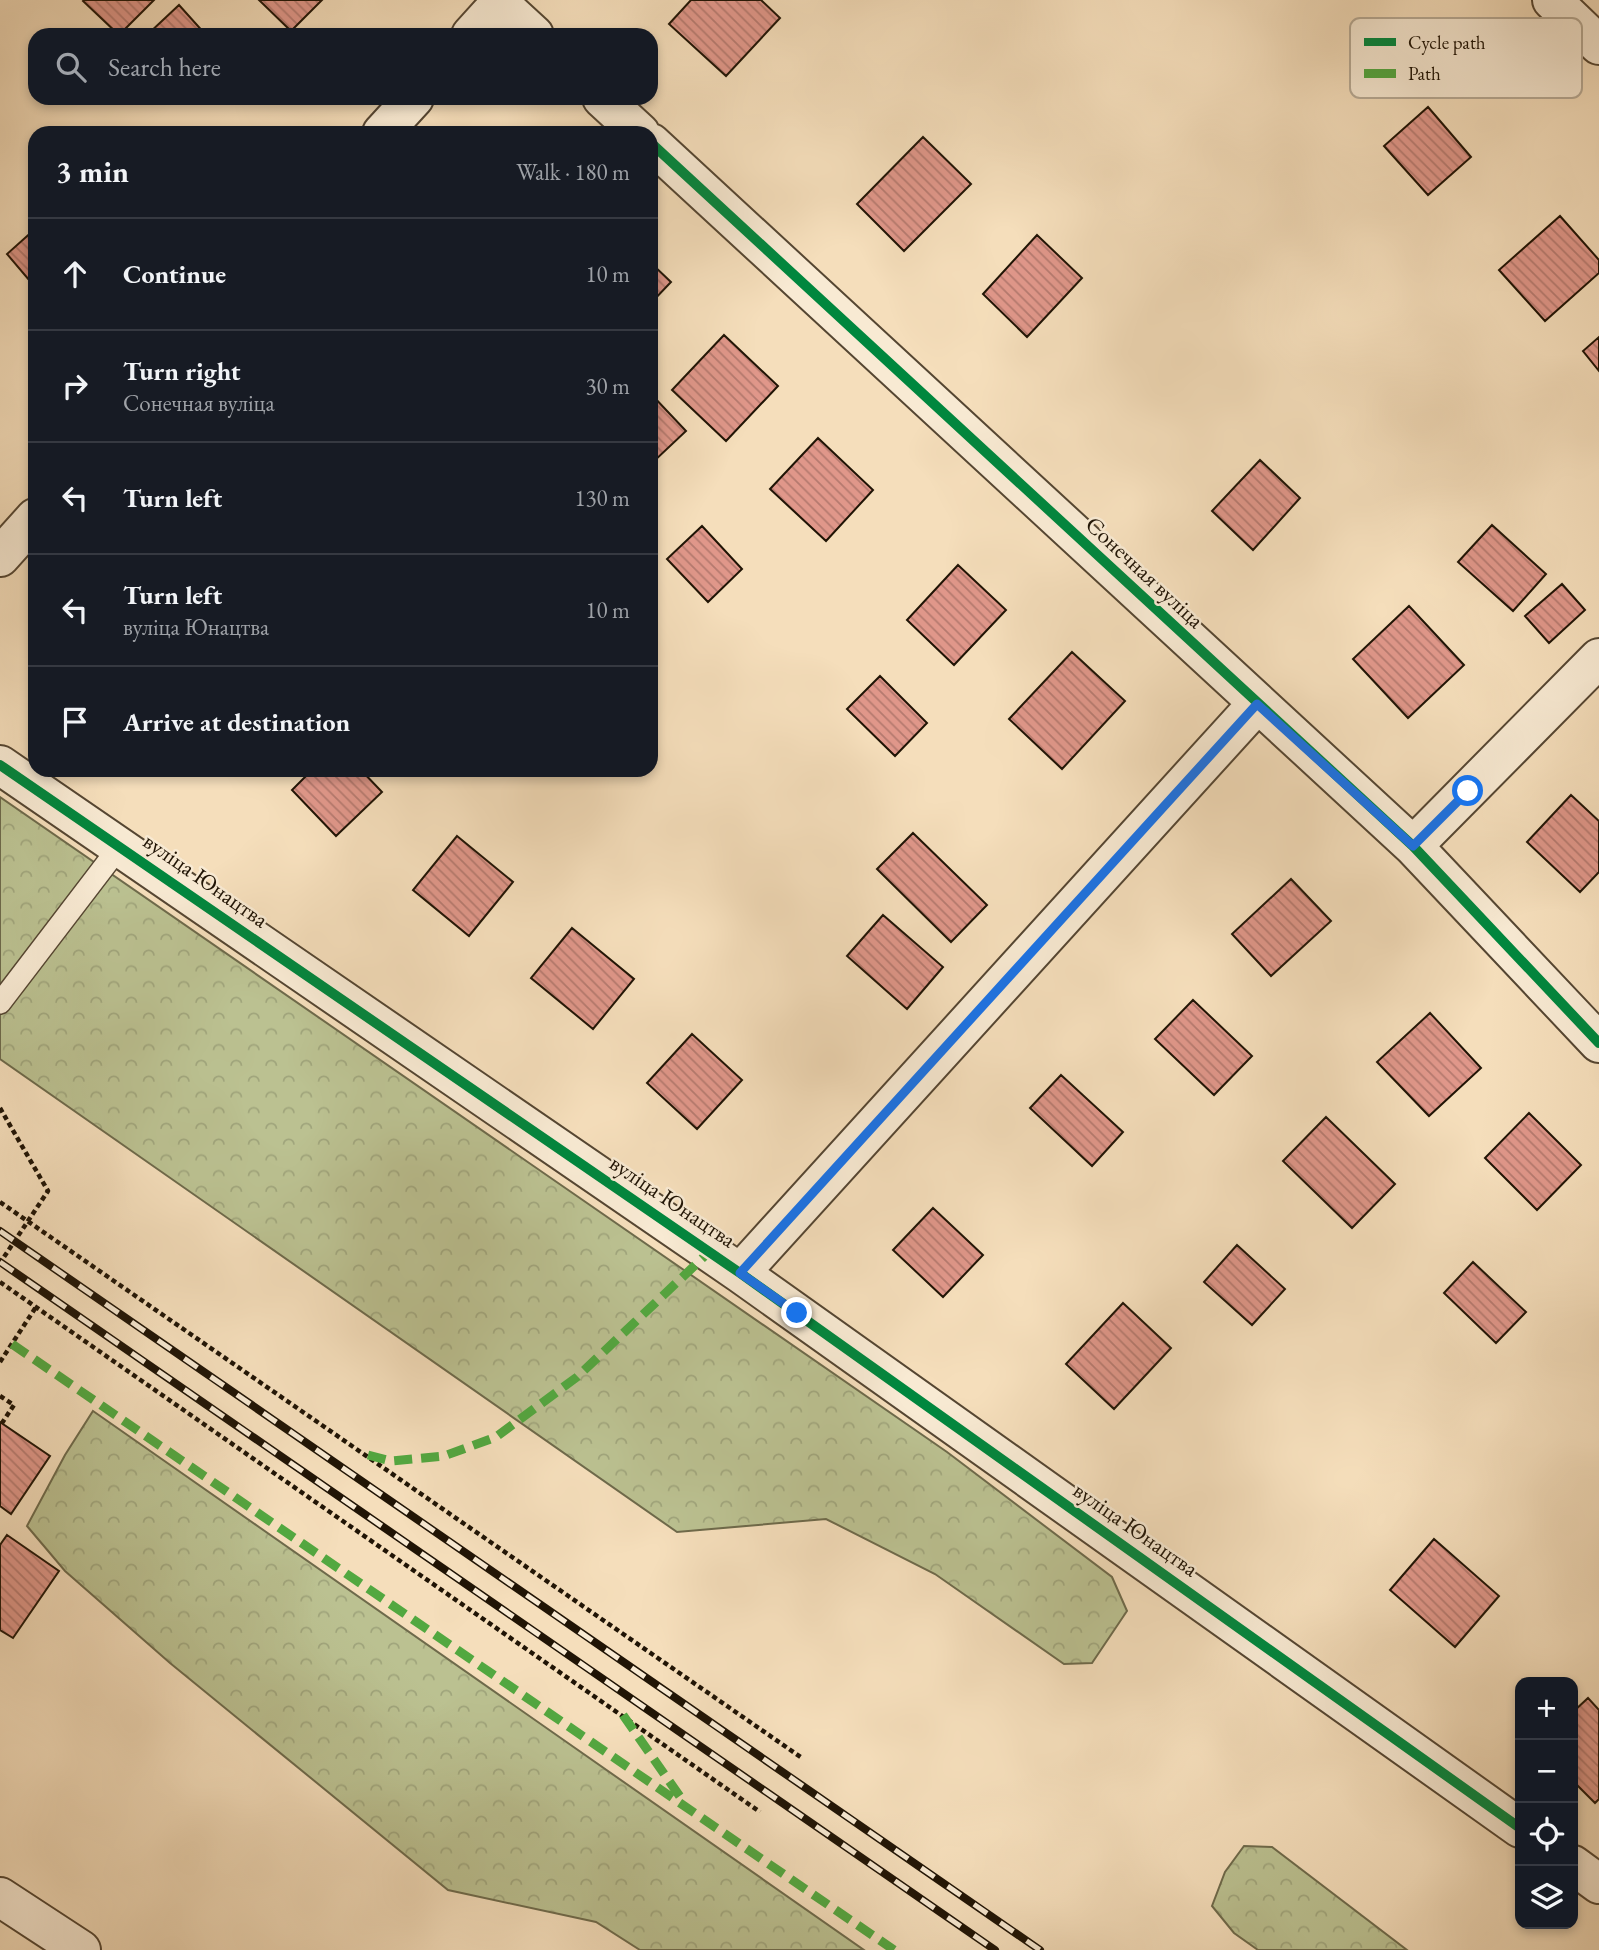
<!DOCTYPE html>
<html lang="en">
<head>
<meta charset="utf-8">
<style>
	body { margin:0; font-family:"EB Garamond",serif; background:#20242c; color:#f1f3f6 }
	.controls { position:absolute; right:21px; bottom:21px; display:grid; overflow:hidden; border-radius:14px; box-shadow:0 4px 10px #0003 }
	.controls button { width:63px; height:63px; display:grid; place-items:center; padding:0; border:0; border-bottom:2px solid #363941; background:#171b24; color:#f1f3f6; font:35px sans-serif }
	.stop { position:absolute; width:21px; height:21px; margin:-16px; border:5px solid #1a73e8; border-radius:50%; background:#fff }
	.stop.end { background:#1a73e8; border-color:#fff; box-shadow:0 2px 7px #0008 }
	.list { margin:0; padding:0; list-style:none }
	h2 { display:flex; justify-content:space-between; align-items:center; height:91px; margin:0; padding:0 28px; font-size:30px }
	h2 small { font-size:23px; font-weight:400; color:#9ea1a6 }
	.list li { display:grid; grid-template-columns:46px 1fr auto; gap:21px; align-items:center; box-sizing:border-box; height:112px; padding:0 28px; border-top:2px solid #363941 }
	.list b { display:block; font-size:26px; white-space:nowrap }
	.list p { margin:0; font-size:23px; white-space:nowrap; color:#9ea1a6 }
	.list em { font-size:23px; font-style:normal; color:#9ea1a6 }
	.icon { flex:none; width:38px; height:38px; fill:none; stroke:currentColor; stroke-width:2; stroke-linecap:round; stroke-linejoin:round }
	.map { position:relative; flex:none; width:1599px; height:1950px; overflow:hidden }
	.search { position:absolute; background:#171b24; box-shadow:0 4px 10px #0003; left:28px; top:28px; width:630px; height:77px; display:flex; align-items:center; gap:18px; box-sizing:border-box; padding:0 24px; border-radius:21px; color:#9ea1a6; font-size:26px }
	.panel { position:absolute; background:#171b24; box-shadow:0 4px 10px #0003; left:28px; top:126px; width:630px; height:651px; border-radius:21px }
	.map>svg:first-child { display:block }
	.forest { fill:url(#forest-crowns); stroke:#6e6a4b; stroke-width:2 }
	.building { fill:url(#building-back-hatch); stroke:#201405; stroke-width:2 }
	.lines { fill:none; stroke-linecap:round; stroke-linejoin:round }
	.lane-casing { stroke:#554632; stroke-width:24 }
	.street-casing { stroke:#554632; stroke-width:42 }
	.path { stroke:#201405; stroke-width:4.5; stroke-dasharray:5 3.5; stroke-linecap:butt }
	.lane { stroke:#f8ead3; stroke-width:21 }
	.street { stroke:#f8ead3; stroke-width:38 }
	.rail-casing { stroke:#201405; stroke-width:8 }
	.rail { stroke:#f8ead3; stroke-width:5; stroke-dasharray:16; stroke-linecap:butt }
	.quiet { stroke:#52a840; stroke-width:9; stroke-dasharray:18 9; stroke-linecap:butt }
	.cycleway-casing { stroke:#f8ead3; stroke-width:15 }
	.cycleway { stroke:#00873e; stroke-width:10 }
	.route { stroke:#1a73e8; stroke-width:9 }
	.labels { text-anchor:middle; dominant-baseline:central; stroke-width:5; stroke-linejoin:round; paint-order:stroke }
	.street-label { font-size:23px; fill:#201405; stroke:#f8ead3 }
	.key { fill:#f8ead3; stroke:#b7aa95; stroke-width:2 }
	.key-label { font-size:19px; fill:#201405 }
</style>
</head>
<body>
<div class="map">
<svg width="1599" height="1950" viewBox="0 0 1599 1950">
	<defs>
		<pattern id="forest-crowns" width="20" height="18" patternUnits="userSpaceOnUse" patternTransform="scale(1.75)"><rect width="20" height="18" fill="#bbc191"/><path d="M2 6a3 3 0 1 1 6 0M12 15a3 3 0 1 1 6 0" fill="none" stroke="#a0a57c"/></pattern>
		<pattern id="building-back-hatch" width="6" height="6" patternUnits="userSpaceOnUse" patternTransform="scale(1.75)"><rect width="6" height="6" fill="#e0978a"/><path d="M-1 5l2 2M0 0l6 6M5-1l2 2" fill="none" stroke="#b57a6f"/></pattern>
	</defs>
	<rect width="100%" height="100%" fill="#f5debb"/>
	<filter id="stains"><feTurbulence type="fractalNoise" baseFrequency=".00286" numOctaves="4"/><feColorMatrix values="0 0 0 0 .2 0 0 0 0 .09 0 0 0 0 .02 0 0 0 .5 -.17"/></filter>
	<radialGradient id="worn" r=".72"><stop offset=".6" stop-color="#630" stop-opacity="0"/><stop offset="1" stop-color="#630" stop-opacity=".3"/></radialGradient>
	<path class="forest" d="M0 797 947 1452 1112 1577 1127 1611 1092 1663 1064 1664 935 1574 826 1519 677 1532 0 1059Z
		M93 1411 864 1950H640L596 1922 448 1890 170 1663 65 1571 27 1526 65 1455Z
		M1244 1846 1272 1847 1407 1950H1258L1234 1933 1212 1906 1225 1872Z"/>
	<path class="building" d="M154 0 119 35 83 1 84 0Z
		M259 0H322L291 31Z
		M691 0H761L780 18 726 76 669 24Z
		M179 5 206 35H147Z
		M1428 107 1471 157 1428 195 1384 146Z
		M923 137 971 184 904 251 857 204Z
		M1560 216 1599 260V273L1545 321 1499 270Z
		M35 229V287L7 254Z
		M1037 235 1082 278 1027 337 983 294Z
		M651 263 671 282 651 303Z
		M724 335 778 386 726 441 672 390Z
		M1599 337V371L1583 351Z
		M651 394 686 431 651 464Z
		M818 438 873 490 826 541 770 489Z
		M1260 460 1300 498 1253 550 1212 511Z
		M1492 525 1546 574 1513 611 1458 562Z
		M702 526 742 569 708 602 667 559Z
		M958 565 1006 610 954 665 907 620Z
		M1562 584 1585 610 1549 643 1525 616Z
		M1409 606 1464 665 1408 718 1353 659Z
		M1072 652 1125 701 1062 769 1009 719Z
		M880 676 927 723 895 756 847 709Z
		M312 770H361L382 792 336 836 292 790Z
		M1571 795 1599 821V872L1580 892 1527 842Z
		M913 833 987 905 951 942 877 869Z
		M457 836 513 882 469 936 413 890Z
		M1291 879 1331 921 1271 976 1232 934Z
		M883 915 943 967 907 1009 847 956Z
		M572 928 634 979 593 1029 531 978Z
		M1193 1000 1252 1056 1214 1095 1155 1039Z
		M1430 1013 1481 1068 1429 1116 1377 1062Z
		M692 1034 742 1080 697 1129 647 1083Z
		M1061 1075 1123 1132 1092 1166 1030 1108Z
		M1529 1113 1581 1165 1537 1210 1485 1158Z
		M1326 1117 1395 1184 1352 1228 1283 1161Z
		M933 1208 983 1255 943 1297 893 1250Z
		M1237 1245 1285 1289 1252 1325 1204 1282Z
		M1473 1262 1526 1312 1496 1343 1444 1293Z
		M1123 1303 1171 1348 1114 1409 1066 1364Z
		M0 1422 50 1456 11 1514 0 1506Z
		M7 1535 59 1571 13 1638 0 1630V1545Z
		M1434 1539 1499 1596 1455 1647 1390 1590Z
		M1588 1698 1599 1710V1799L1595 1803 1573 1781V1712Z"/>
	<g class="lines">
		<g class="lane-casing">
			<path id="lane" d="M0 1003 120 846"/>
		</g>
		<g class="street-casing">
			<path id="street" d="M496 0 534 35
				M1552 0 1599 45
				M471 35 500 3
				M602 98 640 133
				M382 133 414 98
				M651 143 1413 846 1599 1043
				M0 557 35 518
				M0 765 740 1273 1520 1828
				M1413 846 1599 658
				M740 1273 1257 704
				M1573 1865 1599 1884
				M0 1897 81 1950"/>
		</g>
		<path class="path" d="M0 1108 48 1191 0 1263
			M0 1202 802 1758
			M0 1282 760 1812
			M0 1362 36 1307
			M0 1396 14 1405 2 1423"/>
		<use href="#lane" class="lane"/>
		<use href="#street" class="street"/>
		<g class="rail-casing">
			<path id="rail" d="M0 1231 1040 1950
				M0 1262 995 1950"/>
		</g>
		<use href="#rail" class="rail"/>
		<path class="quiet" d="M12 1344 894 1950
			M368 1455 391 1461 444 1456 496 1437 577 1377 709 1252
			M623 1715 683 1801"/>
		<g class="cycleway-casing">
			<path id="cycleway" d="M651 143 1413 846 1599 1043
				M0 765 740 1273 1520 1828"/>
		</g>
		<use href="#cycleway" class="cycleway"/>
	</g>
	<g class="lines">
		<path class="route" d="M797 1313 740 1273 1257 704 1413 846 1468 791"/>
	</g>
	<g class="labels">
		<g class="street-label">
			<text transform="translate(1145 572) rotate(43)">Сонечная вуліца</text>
			<text transform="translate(206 880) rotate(35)">вуліца Юнацтва</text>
			<text transform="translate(673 1201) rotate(34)">вуліца Юнацтва</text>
			<text transform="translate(1136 1529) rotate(35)">вуліца Юнацтва</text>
		</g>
	</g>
	<rect x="1350" y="18" width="232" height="80" rx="10" class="key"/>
	<rect x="1364" y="38" width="32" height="8" fill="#00873e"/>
	<rect x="1364" y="69" width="32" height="9" fill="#52a840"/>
	<g class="key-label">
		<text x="1408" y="49">Cycle path</text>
		<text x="1408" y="80">Path</text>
	</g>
	<rect width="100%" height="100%" filter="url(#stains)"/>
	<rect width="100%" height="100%" fill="url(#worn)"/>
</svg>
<div class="controls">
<button>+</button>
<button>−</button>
<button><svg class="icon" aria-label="locate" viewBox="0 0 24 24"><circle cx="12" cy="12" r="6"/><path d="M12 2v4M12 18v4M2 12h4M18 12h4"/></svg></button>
<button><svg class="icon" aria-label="layers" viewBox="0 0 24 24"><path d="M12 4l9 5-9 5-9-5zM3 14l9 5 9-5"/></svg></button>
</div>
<div class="stop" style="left:1468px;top:791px"></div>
<div class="stop end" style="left:797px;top:1313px"></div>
<div class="search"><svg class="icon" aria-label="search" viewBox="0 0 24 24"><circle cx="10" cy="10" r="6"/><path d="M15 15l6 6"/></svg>Search here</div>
<section class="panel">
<h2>3 min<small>Walk · 180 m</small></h2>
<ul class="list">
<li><svg class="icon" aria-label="ahead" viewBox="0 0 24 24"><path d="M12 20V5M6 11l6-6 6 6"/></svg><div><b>Continue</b></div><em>10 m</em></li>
<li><svg class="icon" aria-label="right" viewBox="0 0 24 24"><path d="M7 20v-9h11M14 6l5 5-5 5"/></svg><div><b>Turn right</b><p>Сонечная вуліца</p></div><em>30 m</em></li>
<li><svg class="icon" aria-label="left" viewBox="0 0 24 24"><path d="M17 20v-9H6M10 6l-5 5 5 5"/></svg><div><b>Turn left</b></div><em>130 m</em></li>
<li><svg class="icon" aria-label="left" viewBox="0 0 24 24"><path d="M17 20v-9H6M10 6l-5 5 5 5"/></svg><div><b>Turn left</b><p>вуліца Юнацтва</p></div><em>10 m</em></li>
<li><svg class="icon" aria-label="arrive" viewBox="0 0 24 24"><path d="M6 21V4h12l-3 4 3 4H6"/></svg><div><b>Arrive at destination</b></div></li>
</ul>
</section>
</div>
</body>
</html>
